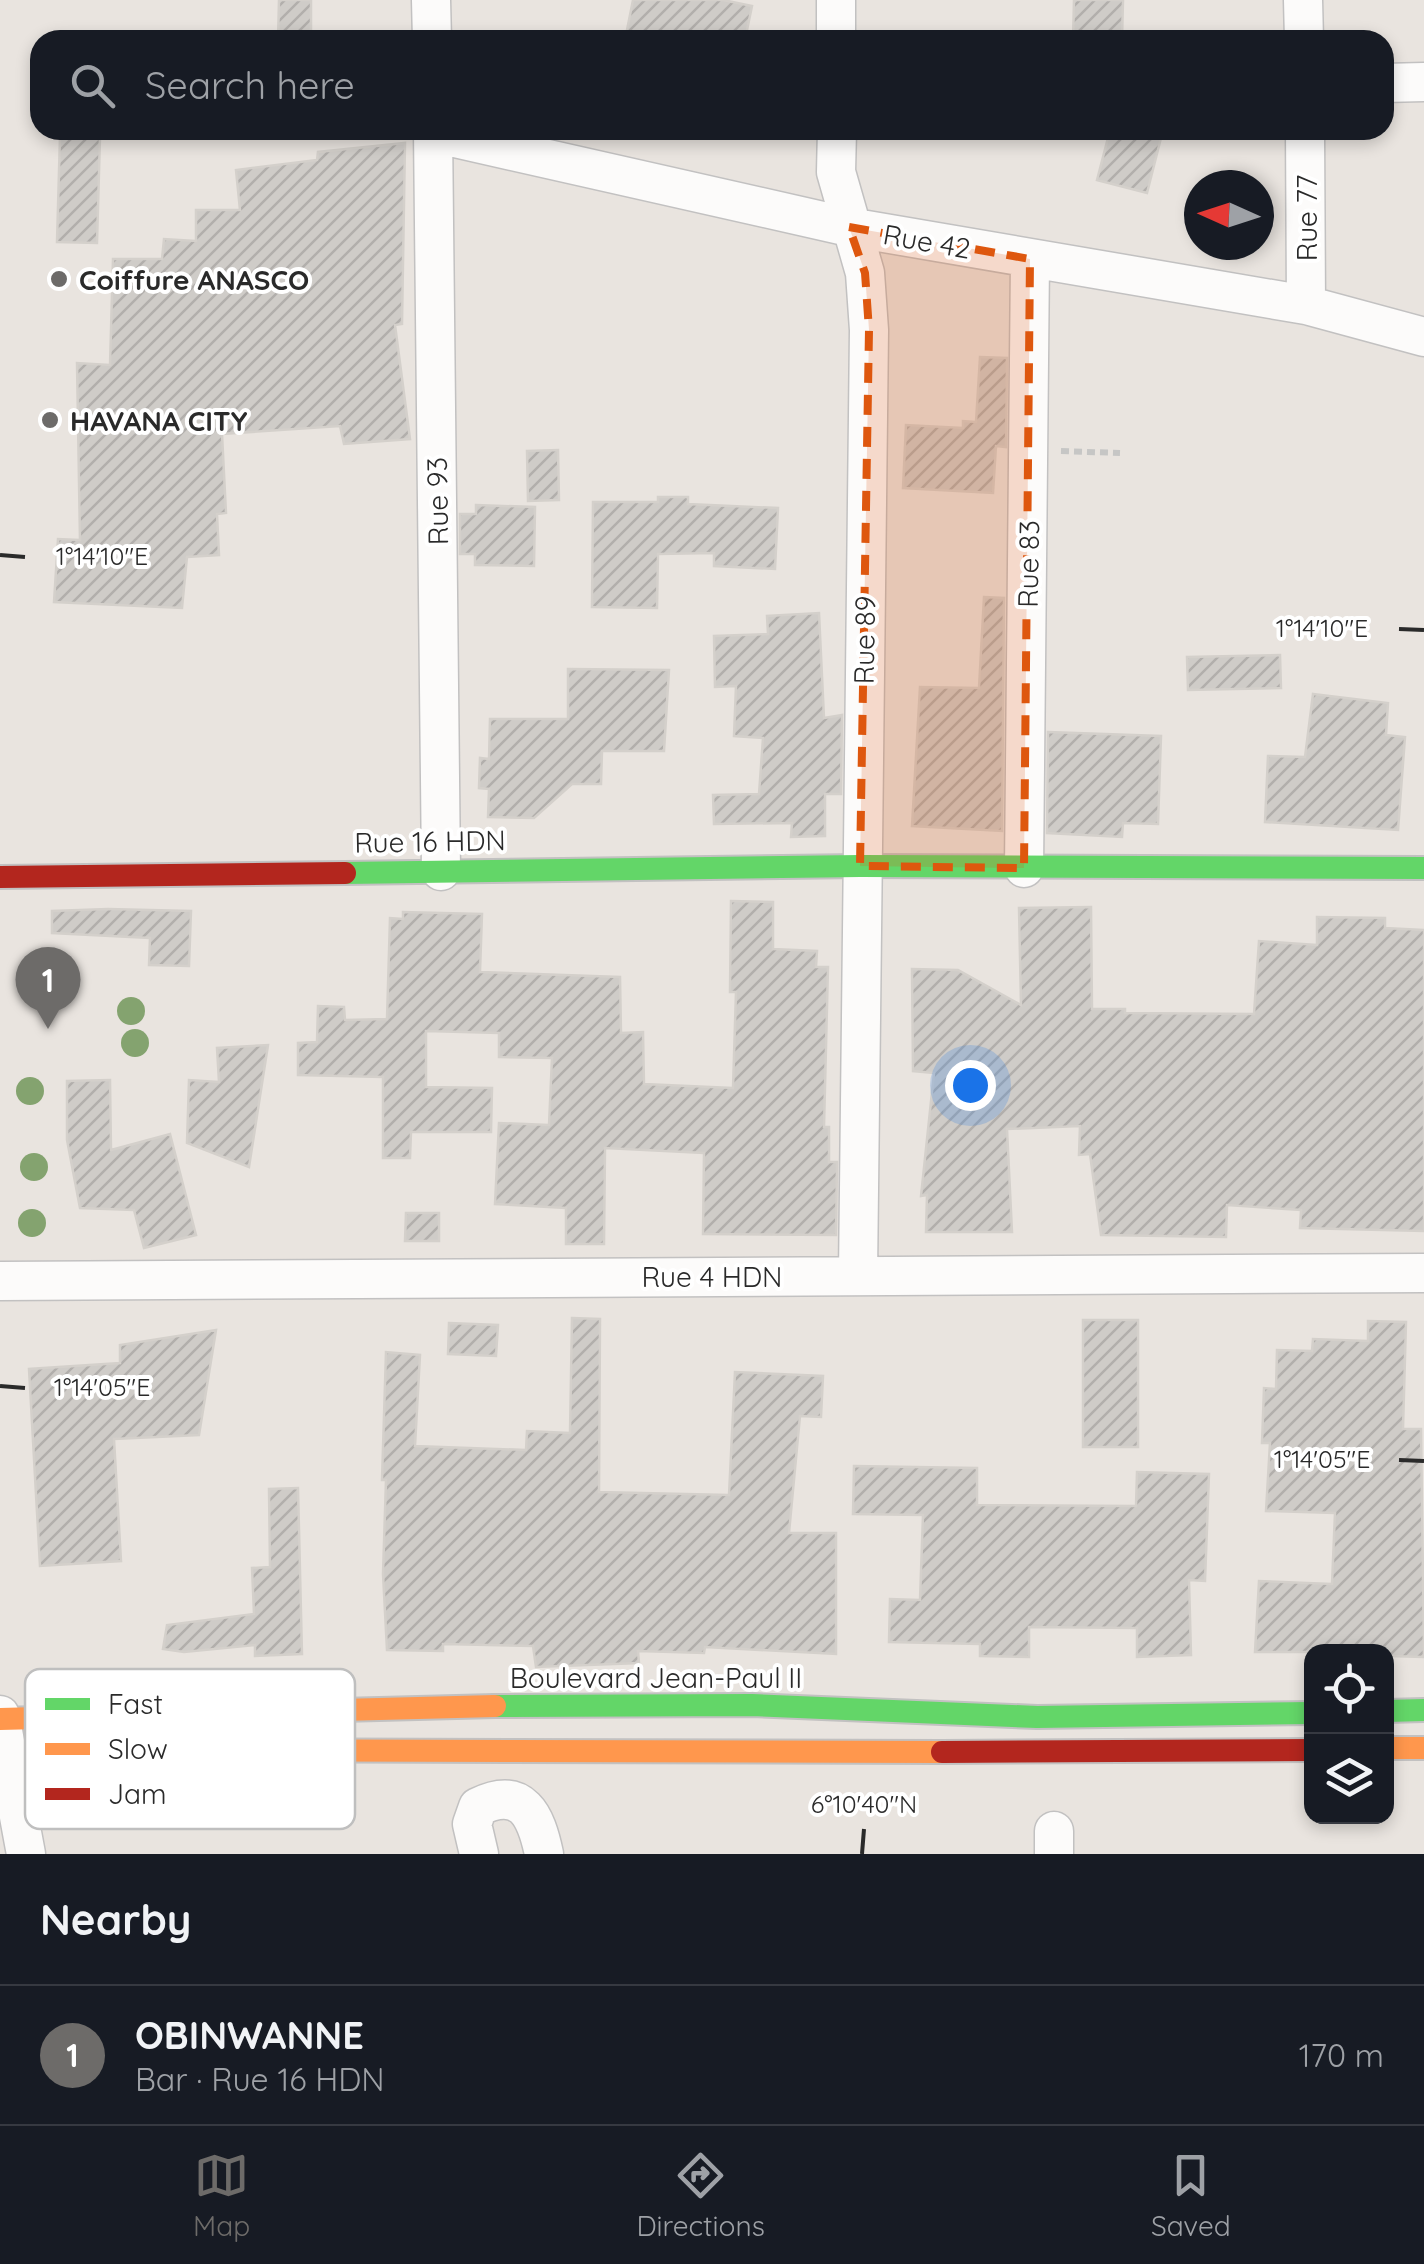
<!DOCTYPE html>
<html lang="en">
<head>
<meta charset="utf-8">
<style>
	body { margin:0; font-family:Quicksand,sans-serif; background:#20242c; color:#f1f3f6 }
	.controls { position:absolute; right:30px; bottom:30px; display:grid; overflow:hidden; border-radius:20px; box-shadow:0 5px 15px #0003 }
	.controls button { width:90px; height:90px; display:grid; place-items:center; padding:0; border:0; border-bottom:2px solid #363941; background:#171b24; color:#f1f3f6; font:50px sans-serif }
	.compass { position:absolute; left:1184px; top:170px; width:90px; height:90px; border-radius:50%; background:#171b24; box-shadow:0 5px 15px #0003; rotate:273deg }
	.you { position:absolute; left:970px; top:1085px; width:35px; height:35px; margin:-25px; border:8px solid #fff; border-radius:50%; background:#1a73e8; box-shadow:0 0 0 15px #1a73e833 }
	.badge { display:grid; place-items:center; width:65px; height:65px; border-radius:50%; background:#6d6b69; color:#fff; font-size:32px; font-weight:700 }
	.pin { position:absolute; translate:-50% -82px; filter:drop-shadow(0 2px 5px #0008) }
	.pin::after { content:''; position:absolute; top:52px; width:35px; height:30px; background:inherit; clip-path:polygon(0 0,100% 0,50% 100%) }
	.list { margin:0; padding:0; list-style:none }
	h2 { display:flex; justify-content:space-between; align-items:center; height:130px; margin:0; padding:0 40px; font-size:42px }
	h2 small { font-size:32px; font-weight:400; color:#9ea1a6 }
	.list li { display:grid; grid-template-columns:65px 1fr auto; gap:30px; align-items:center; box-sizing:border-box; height:140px; padding:0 40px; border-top:2px solid #363941 }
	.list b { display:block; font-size:38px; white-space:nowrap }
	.list p { margin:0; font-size:32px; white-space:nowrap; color:#9ea1a6 }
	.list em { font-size:32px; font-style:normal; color:#9ea1a6 }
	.icon { flex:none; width:55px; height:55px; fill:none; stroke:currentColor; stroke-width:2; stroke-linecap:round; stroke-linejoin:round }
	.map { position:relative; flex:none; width:1424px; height:1854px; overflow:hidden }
	.search { position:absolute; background:#171b24; box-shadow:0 5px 15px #0003; left:30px; right:30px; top:30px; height:110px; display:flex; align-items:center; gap:25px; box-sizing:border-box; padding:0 35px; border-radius:30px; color:#9ea1a6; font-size:38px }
	.sheet { height:270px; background:#171b24 }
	nav { display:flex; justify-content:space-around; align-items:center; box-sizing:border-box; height:140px; border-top:2px solid #363941; background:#171b24; font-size:28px; color:#9ea1a6 }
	nav a { display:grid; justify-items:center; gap:5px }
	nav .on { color:#6d6b69 }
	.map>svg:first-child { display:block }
	.building { fill:url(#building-hatch); stroke:#d4d0cb; stroke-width:2.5 }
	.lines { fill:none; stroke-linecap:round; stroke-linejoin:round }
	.street-casing { stroke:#c2c1c1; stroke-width:41 }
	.fast-casing { stroke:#c2c1c1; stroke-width:26 }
	.slow-casing { stroke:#c2c1c1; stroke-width:26 }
	.jam-casing { stroke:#c2c1c1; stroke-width:26 }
	.path { stroke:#c6c6c5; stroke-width:6; stroke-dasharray:8 5; stroke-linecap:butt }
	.street { stroke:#fcfbfa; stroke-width:38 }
	.fast { stroke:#63d668; stroke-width:22 }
	.slow { stroke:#ff974d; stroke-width:22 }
	.jam { stroke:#b3261e; stroke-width:22 }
	.tree { fill:#84a36f }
	.marked { fill:#de570e; fill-opacity:0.2; stroke:#de570e; stroke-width:8; stroke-dasharray:20 12; stroke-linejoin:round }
	.ticks { fill:none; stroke:#2a2a2a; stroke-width:4 }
	.poi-dot { fill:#6d6b69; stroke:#fff; stroke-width:4 }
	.labels { text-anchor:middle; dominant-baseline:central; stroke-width:8; stroke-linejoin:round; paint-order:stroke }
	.street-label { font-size:28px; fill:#2a2a2a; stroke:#fff }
	.poi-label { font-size:28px; font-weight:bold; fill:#2a2a2a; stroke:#fff; text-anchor:start }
	.key { fill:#fff; stroke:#bfbfbf; stroke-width:2.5 }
	.key-label { font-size:28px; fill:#2a2a2a }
	.ticks-label { font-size:25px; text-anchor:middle; fill:#2a2a2a; stroke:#fff; stroke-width:8; stroke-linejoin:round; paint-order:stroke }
</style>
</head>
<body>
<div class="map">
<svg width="1424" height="1854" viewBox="0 0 1424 1854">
	<defs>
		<pattern id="building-hatch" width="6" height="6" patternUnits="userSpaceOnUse" patternTransform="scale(2.5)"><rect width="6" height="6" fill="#cfccc8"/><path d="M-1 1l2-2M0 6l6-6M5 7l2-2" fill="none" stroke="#b2afac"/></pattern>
	</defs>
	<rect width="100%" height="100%" fill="#e9e4df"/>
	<path class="building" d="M279 0H311V40H278Z
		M633 0H723L752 6 745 40H625Z
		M1074 0H1123L1122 40H1073Z
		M1110 130H1163L1147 193 1097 180Z
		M60 136 100 137 97 243 57 242Z
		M405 143 402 324 395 325 410 439 344 444 340 426 222 434 226 513 217 514 219 555 187 557 182 608 54 602 58 539 80 540 77 363 110 365 113 259H162L164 239 196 241V210H240L236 170 317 160 318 152Z
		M980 357 1007 358 1006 447 996 446 993 493 903 488 906 425 963 428V421L976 422Z
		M558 450 559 500 528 501 527 451Z
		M658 497H688V504L778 508 775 569 714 566V553L658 554 657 608 592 607 593 502H658Z
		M476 505 535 507 534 566 475 565V554H460V514H476Z
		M984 597 1004 598 1002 831 912 826 920 687 979 688Z
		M819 613 824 718 842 715 841 794H825V836L791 837 792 823 714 824 713 795 759 794 763 738 734 736 736 686 715 687 714 636 768 634 767 616Z
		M1280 655 1281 688 1188 690 1187 657Z
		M568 669 669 670 664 751H602L601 784H572L534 818 488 817 489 789 479 788 480 758 489 759 490 719H568Z
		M1313 694 1388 703 1386 735 1405 737 1398 830 1265 822 1268 756 1305 757Z
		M1048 732 1161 736 1158 824 1123 823 1122 837 1047 833Z
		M731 901 773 902V949L817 951 816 967H828L824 1127H829V1162H837L836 1235 703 1234 704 1153 605 1148 604 1244H566V1208L495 1204 499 1123 549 1125 552 1058 499 1057V1033L426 1031V1087L492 1088 491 1132H411L410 1158H383V1077L298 1075V1043L317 1042 318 1006 344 1007 345 1020 387 1019 390 918 403 919V912L482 914 480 972 620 977 621 1033 643 1032 644 1084 733 1088 736 992H730Z
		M1091 907 1092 1009H1125V1013L1254 1014 1259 941 1317 945V917L1385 918V928L1424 930V1231L1300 1228 1301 1210 1227 1205 1226 1237 1101 1235 1090 1154 1079 1155 1080 1126 1007 1129 1012 1232H926L927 1195 921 1196 934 1073 913 1071 912 969 958 970 1021 1005 1019 908Z
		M108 909 191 911 189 966 149 965 150 938 52 933V911Z
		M268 1045 249 1167 187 1143 189 1080 219 1082 217 1048Z
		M110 1080 111 1150 170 1134 196 1235 144 1248 134 1210 80 1208 67 1140V1081Z
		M406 1213H439V1241H405Z
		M572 1318 600 1319 599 1492 729 1495 735 1372 823 1376 821 1417 800 1416 789 1533H836V1654L705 1647 704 1653 638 1651 639 1663 536 1667 533 1646 443 1644V1651L387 1650 383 1574 386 1480H382L386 1352 420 1355 415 1446 526 1450 527 1431 570 1433Z
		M1083 1320H1138V1447H1083Z
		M1368 1321 1406 1322 1403 1429H1421L1424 1657 1389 1656V1652H1255L1259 1581 1332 1584 1335 1513 1266 1511 1270 1443H1262L1264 1388 1276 1389 1277 1350 1312 1351 1313 1339 1368 1341Z
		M449 1323 498 1325 496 1356 448 1354Z
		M216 1330 199 1435 114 1439 121 1561 40 1566 29 1369 120 1363V1345Z
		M854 1466 977 1468V1505L1136 1506 1137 1472 1209 1474 1205 1581 1189 1580 1191 1655 1137 1657V1628L1029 1627V1657L980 1656V1644L889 1642 890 1599 920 1600 923 1515 853 1514Z
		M298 1488 302 1654 255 1656V1645L184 1652 163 1649 167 1625 254 1614 252 1568 270 1567 269 1489Z"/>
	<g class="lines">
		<g class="street-casing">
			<path id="street" d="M431 0 432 40
				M836 0V40
				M1303 0 1304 40
				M1384 83 1424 82
				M433 130 441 871
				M837 130 836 172 865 273 869 330 858 1275
				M1305 130 1306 305
				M433 133 849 227 1306 305 1424 337
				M1024 868 1030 259
				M0 1281 1424 1273
				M0 1715 26 1854
				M1054 1831V1854
				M479 1854 472 1824 478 1807C523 1785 536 1816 544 1854"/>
		</g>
		<g class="fast-casing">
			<path id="fast" d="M345 873 860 866 1424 868
				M495 1706 752 1705 1037 1717 1312 1713
				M1386 1711 1424 1710"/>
		</g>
		<g class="slow-casing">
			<path id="slow" d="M0 1719 495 1706
				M1386 1748H1424
				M96 1750 942 1752"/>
		</g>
		<g class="jam-casing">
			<path id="jam" d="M0 877 345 873
				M942 1752 1312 1750"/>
		</g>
		<path class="path" d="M1061 451 1120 453"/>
		<use href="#street" class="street"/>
		<use href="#fast" class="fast"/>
		<use href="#slow" class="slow"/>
		<use href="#jam" class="jam"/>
	</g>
	<g class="tree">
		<circle cx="40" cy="981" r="14"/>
		<circle cx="131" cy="1011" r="14"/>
		<circle cx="135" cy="1043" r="14"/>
		<circle cx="30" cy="1091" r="14"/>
		<circle cx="34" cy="1167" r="14"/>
		<circle cx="32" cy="1223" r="14"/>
	</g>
	<path class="marked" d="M849 227 1030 259 1024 868 860 866 869 330 865 273Z"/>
	<path class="ticks" d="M0 555 25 557M1399 629 1424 630M0 1386 25 1388M1399 1460 1424 1461M862 1854 864 1829"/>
	<g class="poi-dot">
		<circle cx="59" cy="279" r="10"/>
		<circle cx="50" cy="420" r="10"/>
	</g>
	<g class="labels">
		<g class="street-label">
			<text transform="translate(1306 218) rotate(-90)">Rue 77</text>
			<text transform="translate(927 241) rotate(10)">Rue 42</text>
			<text transform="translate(437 501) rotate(-91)">Rue 93</text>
			<text transform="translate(1028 564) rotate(-89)">Rue 83</text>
			<text transform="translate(864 640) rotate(-89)">Rue 89</text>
			<text transform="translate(430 841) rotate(-1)">Rue 16 HDN</text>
			<text x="712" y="1276">Rue 4 HDN</text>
			<text x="656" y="1677">Boulevard Jean-Paul II</text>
		</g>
		<g class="poi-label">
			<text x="79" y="279">Coiffure ANASCO</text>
			<text x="70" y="420">HAVANA CITY</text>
		</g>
	</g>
	<rect x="25" y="1669" width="330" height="160" rx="15" class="key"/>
	<rect x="45" y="1698" width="45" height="12" fill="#63d668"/>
	<rect x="45" y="1743" width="45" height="12" fill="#ff974d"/>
	<rect x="45" y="1788" width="45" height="12" fill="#b3261e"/>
	<g class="key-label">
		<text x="108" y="1714">Fast</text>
		<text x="108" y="1759">Slow</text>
		<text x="108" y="1804">Jam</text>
	</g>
	<g class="ticks-label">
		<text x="102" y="565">1°14'10"E</text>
		<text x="1322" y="637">1°14'10"E</text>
		<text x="102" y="1396">1°14'05"E</text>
		<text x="1322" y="1468">1°14'05"E</text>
		<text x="864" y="1813">6°10'40"N</text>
	</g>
</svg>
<div class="controls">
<button><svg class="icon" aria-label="locate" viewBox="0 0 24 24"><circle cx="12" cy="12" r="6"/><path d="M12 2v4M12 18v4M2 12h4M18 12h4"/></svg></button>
<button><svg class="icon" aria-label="layers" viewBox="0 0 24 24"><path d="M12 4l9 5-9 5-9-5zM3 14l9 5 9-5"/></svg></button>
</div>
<svg class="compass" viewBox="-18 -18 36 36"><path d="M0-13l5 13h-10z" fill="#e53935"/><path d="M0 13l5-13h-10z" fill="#9ea1a6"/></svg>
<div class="you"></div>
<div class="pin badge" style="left:48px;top:1029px">1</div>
<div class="search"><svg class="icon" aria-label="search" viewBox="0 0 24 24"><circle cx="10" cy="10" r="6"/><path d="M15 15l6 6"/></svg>Search here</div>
</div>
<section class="sheet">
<h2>Nearby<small></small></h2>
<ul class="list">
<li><span class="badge">1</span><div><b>OBINWANNE</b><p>Bar · Rue 16 HDN</p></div><em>170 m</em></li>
</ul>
</section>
<nav>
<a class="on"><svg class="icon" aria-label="map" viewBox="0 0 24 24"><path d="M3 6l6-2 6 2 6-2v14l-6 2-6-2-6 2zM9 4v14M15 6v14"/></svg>Map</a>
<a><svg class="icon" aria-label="directions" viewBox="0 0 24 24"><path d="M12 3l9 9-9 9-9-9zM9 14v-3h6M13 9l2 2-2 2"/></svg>Directions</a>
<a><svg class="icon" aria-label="saved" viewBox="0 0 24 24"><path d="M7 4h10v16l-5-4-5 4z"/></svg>Saved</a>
</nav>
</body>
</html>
